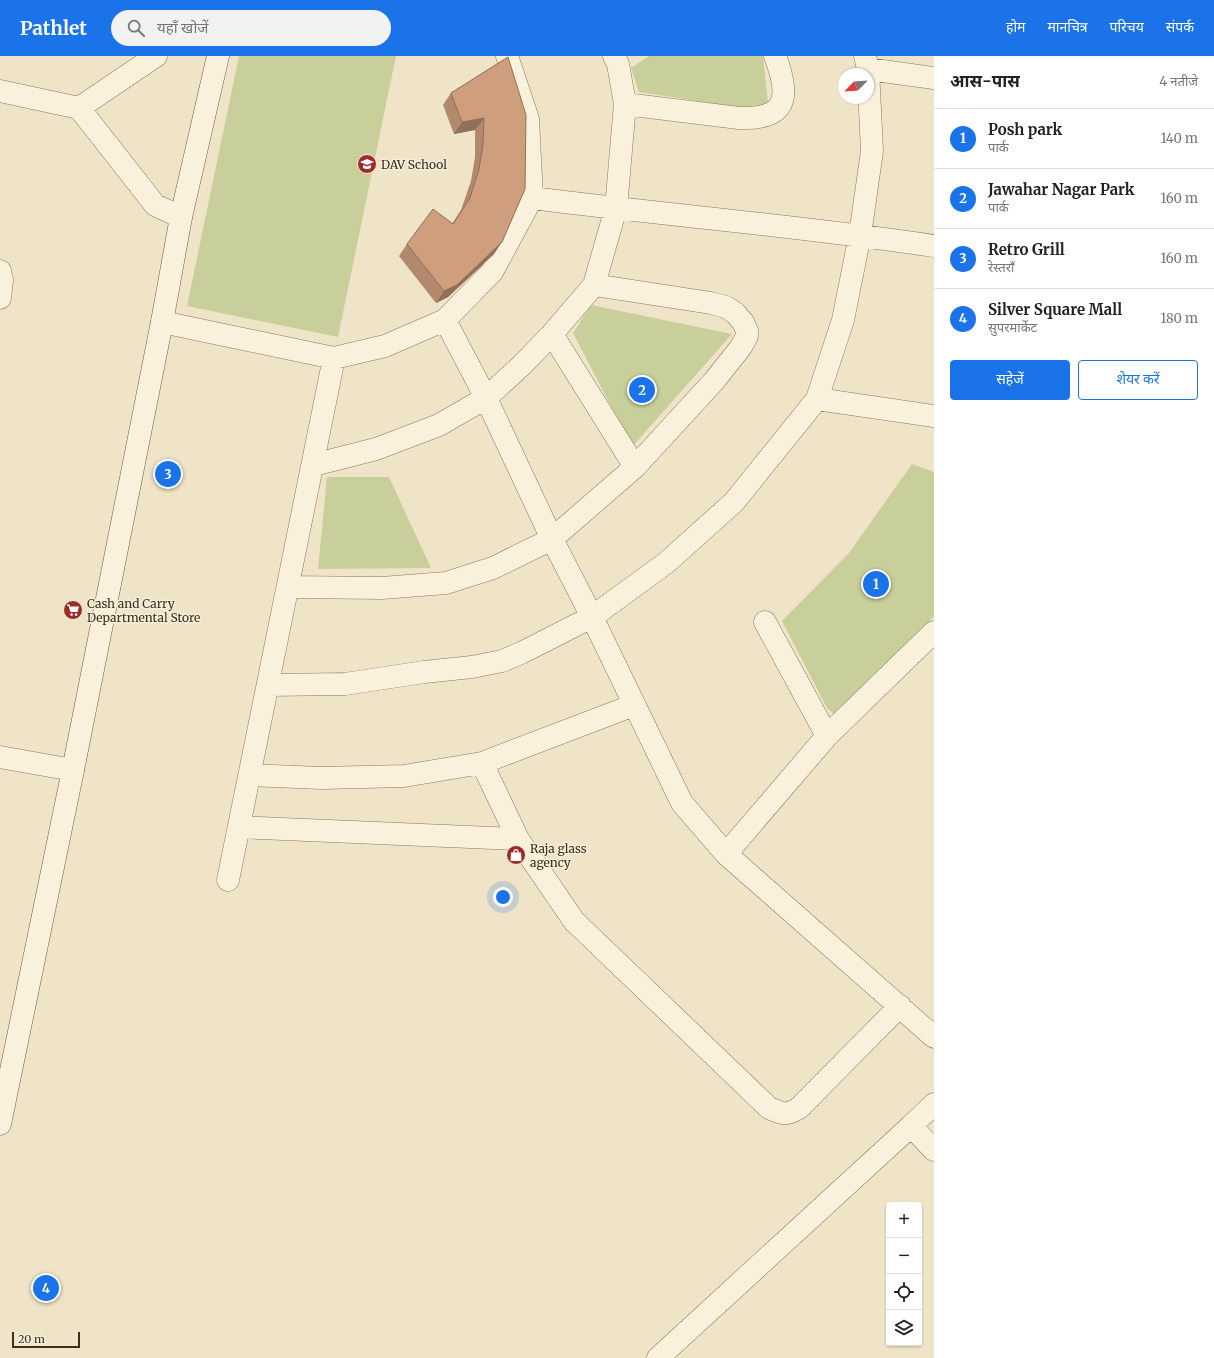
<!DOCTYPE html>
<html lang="hi">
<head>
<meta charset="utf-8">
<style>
	body { margin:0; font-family:Merriweather,"Noto Sans Devanagari",serif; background:#f2f2f2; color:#222 }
	.controls { position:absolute; right:12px; bottom:12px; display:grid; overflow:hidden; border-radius:4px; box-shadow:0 1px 3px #0004 }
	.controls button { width:36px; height:36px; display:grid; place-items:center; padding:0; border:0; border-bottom:1px solid #e0e0e0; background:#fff; color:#222; font:20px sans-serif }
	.compass { position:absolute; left:838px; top:12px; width:36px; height:36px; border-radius:50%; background:#fff; box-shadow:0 1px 3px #0004; rotate:245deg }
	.scale { position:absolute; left:12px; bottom:10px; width:68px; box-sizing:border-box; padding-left:4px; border:2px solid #3d2e20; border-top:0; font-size:11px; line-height:14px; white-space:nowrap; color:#3d2e20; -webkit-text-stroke:3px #f7eed8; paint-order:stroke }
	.you { position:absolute; left:503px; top:841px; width:14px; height:14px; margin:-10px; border:3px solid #fff; border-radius:50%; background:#1a73e8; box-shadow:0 0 0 6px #1a73e833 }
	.badge { display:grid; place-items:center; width:26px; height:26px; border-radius:50%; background:#1a73e8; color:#fff; font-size:13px; font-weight:700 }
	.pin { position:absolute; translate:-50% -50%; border:2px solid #fff; box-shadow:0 1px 4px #0006 }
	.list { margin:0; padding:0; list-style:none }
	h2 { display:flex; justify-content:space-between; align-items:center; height:52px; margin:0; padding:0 16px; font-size:17px }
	h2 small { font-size:13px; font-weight:400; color:#767676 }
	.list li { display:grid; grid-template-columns:26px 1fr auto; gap:12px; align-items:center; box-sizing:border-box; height:60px; padding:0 16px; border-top:1px solid #e0e0e0 }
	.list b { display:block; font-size:15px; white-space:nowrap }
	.list p { margin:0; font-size:13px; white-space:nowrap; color:#767676 }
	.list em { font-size:13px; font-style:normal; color:#767676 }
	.actions { display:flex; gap:8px; padding:12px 16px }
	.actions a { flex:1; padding:9px 0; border:1px solid #1a73e8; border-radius:4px; text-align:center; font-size:14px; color:#1a73e8 }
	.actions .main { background:#1a73e8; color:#fff }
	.icon { flex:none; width:22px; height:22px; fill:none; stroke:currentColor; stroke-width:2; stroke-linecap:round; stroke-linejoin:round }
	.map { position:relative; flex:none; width:934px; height:1302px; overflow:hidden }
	header { display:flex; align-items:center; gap:24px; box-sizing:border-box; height:56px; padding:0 20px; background:#1a73e8; color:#fff }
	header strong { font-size:19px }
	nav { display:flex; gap:22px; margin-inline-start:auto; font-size:14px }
	.search { width:280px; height:36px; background:#f2f2f2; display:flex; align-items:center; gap:10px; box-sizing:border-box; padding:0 14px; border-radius:22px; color:#767676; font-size:15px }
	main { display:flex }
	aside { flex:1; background:#fff }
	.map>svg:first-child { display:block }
	.green { fill:#c9cf9b }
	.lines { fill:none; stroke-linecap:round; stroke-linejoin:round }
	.street-casing { stroke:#8d765c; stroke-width:23 }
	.secondary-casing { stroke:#6f573f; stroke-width:23 }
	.street { stroke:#faf1dc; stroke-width:22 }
	.secondary { stroke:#faf1dc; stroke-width:22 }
	.wall { fill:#b2896c }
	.shaded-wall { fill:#916f58 }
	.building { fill:#cf9f7d; stroke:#916f58 }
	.labels { text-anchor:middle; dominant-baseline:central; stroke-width:3; stroke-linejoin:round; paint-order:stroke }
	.poi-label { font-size:12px; fill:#3d2e20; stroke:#f7eed8; text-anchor:start }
</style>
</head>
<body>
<header>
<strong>Pathlet</strong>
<div class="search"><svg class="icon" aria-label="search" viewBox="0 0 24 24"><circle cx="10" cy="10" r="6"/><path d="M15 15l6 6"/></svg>यहाँ खोजें</div>
<nav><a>होम</a><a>मानचित्र</a><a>परिचय</a><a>संपर्क</a></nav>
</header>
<main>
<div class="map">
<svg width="934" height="1302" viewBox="0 0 934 1302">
	<rect width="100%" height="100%" fill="#f0e4c8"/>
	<path class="green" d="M239 0H396L338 281 187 250Z
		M649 0H763L769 56 639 36 631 12Z
		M591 249 732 278 632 391 573 277Z
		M912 408 934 416V560L918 579 834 658 827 652 782 565 849 497Z
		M327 421H389L431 512 318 513Z"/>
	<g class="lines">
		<g class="street-casing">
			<path id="street" d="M868 13 934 22
				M0 35 79 52 156 0
				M625 48 739 62C789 64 790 39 775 0
				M79 52 155 149 181 161
				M532 142C666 159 800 170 934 190
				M0 215 2 224 0 242
				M445 264 486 342 552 483 592 561 682 747 726 798 934 981
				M162 266 334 302 385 290 445 264 492 216 532 142 528 63 507 0
				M552 278 635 411
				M817 343 934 360
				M313 409 376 393 439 369 486 342 522 309 552 278 594 229 616 152 625 48 618 8 614 0
				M288 531 382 532 446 527 493 512 552 483 635 411 714 325 741 291 747 280V275L743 266 735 257 726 251 711 247 594 229
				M765 566 827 680
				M268 629 345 628 424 616 472 611 502 605 521 597 592 561 666 507 734 446 817 343 843 264 860 179 872 95 868 13 865 0
				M0 701 73 714
				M482 707 518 783 574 865 769 1052C783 1058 786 1060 799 1052L900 950
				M250 719 322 722 404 720 482 707 634 649
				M239 771 518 783
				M726 798 827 680 934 576
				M228 824 334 302
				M911 1070 934 1048
				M658 1302 911 1070 934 1094"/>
		</g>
		<g class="secondary-casing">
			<path id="secondary" d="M0 1068 73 714 162 266 181 161 218 0"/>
		</g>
		<use href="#street" class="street"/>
		<use href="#secondary" class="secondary"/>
	</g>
	<path class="wall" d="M508 1 494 198 448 241 436 247 399 200 407 188 452 168 461 154 471 125 475 101V74L454 78 443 49 451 37Z"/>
	<path class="shaded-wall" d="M484 62 475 74 454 78 462 66Z
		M502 186 494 198 448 241 436 247 444 235Z"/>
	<path class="building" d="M508 1 526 59 525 133 502 186 457 229 444 235 407 188 433 153 453 168 470 142 479 113 483 89 484 62 462 66 451 37Z"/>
	<defs>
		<g id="school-disc" transform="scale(1)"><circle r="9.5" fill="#9e2a2b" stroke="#f7eed8"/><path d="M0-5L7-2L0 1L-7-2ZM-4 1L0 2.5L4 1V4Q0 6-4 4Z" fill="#fff"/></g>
		<g id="supermarket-disc" transform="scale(1)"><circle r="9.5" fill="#9e2a2b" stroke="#f7eed8"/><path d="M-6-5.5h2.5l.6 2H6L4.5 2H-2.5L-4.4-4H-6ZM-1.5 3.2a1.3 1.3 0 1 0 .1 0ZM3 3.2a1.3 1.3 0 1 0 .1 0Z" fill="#fff"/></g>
		<g id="shop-disc" transform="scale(1)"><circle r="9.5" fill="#9e2a2b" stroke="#f7eed8"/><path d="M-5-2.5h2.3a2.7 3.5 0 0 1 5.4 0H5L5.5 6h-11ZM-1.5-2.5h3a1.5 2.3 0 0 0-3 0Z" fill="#fff"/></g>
	</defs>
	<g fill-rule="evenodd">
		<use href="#school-disc" x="367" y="108"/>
		<use href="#supermarket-disc" x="73" y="554"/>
		<use href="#shop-disc" x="516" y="799"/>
	</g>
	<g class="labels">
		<g class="poi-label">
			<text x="381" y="108">DAV School</text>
			<text x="87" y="547">Cash and Carry<tspan x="87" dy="14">Departmental Store</tspan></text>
			<text x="530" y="792">Raja glass<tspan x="530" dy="14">agency</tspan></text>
		</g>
	</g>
</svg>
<div class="controls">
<button>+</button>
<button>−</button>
<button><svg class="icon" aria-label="locate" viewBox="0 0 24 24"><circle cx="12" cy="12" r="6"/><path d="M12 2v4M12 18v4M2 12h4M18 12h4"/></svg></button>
<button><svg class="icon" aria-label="layers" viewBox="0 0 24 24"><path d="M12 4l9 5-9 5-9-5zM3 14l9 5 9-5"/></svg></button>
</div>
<svg class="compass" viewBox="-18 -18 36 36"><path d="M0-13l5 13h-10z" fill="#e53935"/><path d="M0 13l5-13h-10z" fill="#767676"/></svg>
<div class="scale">20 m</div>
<div class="you"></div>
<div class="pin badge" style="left:876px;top:528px">1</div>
<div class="pin badge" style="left:642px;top:334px">2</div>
<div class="pin badge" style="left:168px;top:418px">3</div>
<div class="pin badge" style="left:46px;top:1232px">4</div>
</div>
<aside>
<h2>आस-पास<small>4 नतीजे</small></h2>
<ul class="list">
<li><span class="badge">1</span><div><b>Posh park</b><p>पार्क</p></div><em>140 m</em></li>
<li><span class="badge">2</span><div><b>Jawahar Nagar Park</b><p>पार्क</p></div><em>160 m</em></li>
<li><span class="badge">3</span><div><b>Retro Grill</b><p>रेस्तराँ</p></div><em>160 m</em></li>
<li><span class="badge">4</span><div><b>Silver Square Mall</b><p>सुपरमार्केट</p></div><em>180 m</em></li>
</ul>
<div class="actions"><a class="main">सहेजें</a><a>शेयर करें</a></div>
</aside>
</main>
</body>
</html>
